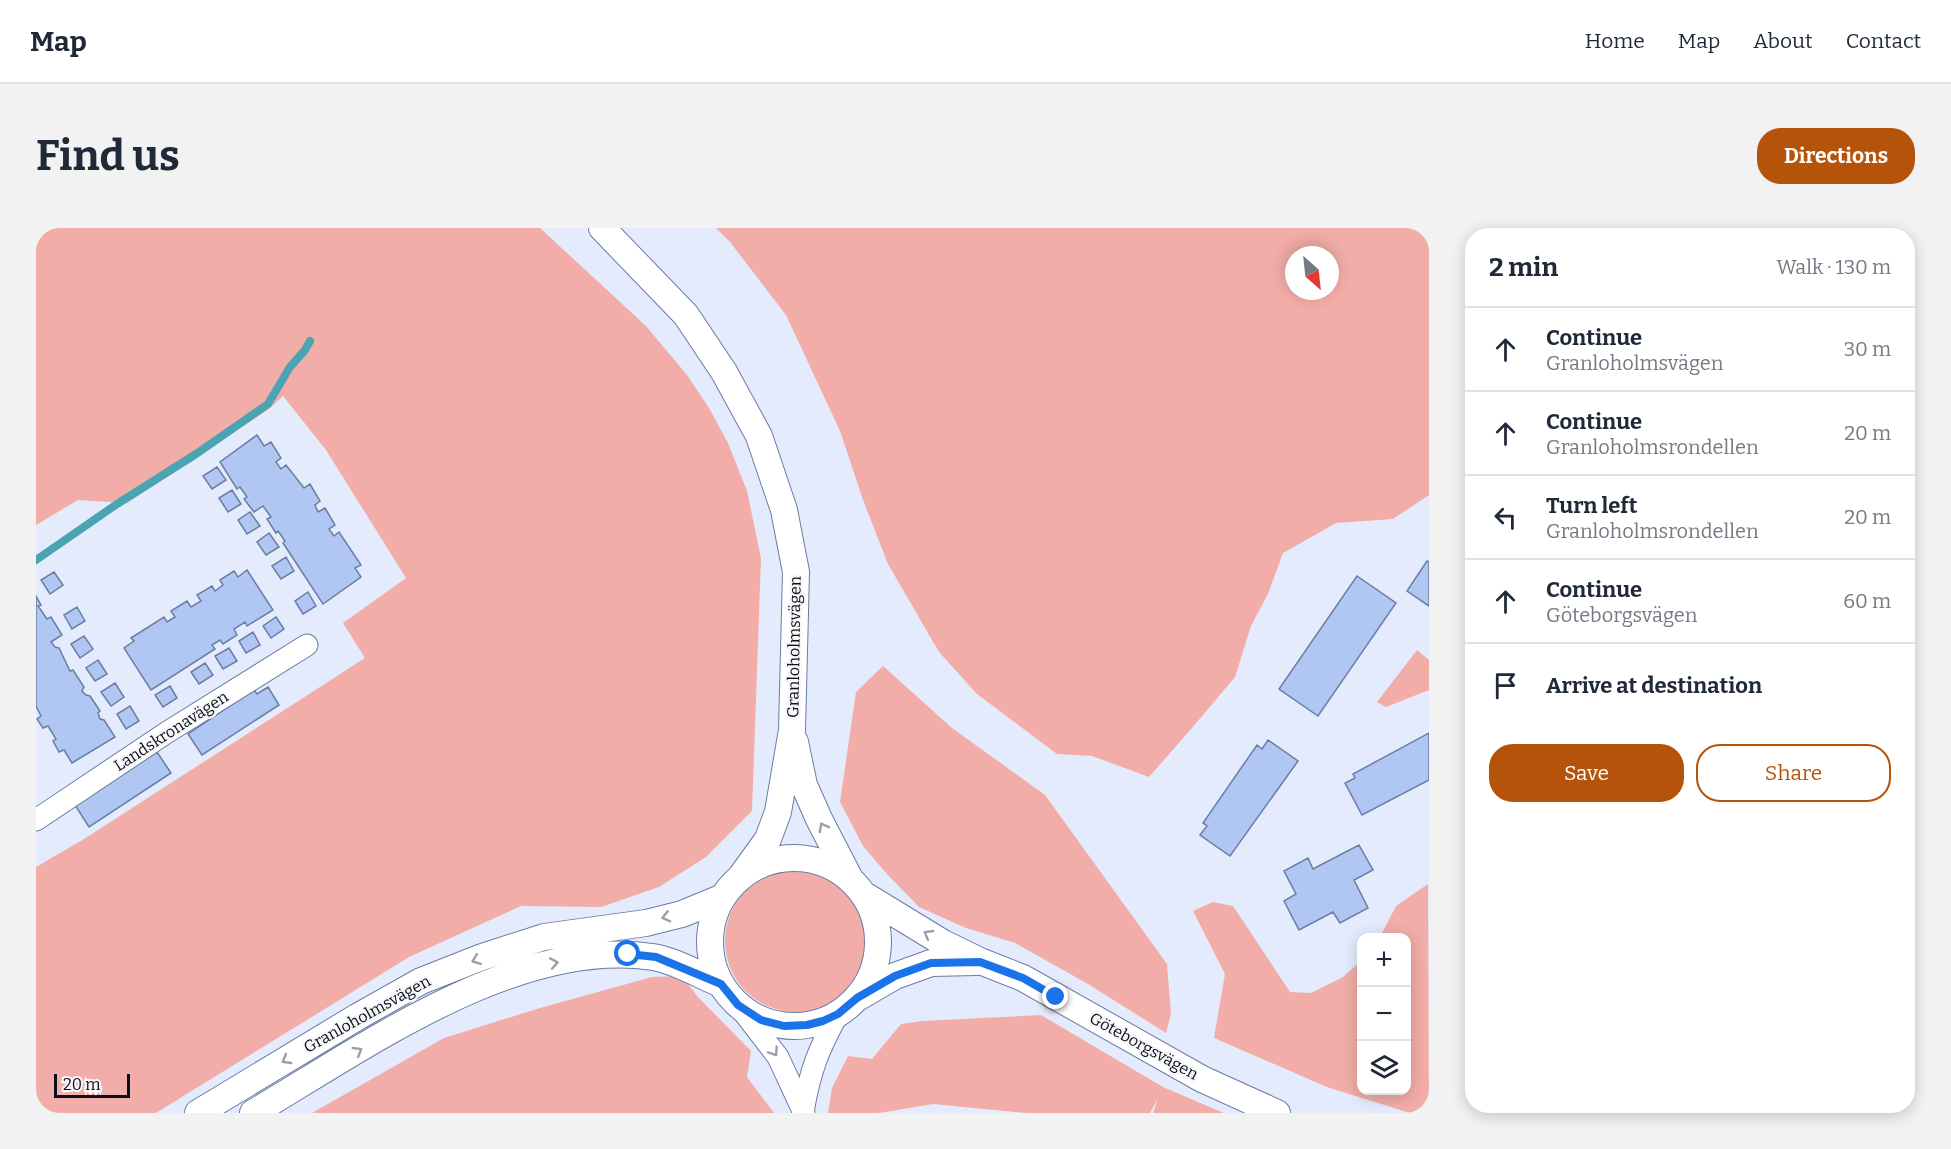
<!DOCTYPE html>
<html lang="en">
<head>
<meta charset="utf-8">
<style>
	body { margin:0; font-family:Bitter,serif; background:#f2f2f3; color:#1f2937 }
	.controls { position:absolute; right:18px; bottom:18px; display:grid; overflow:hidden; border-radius:12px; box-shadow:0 3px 15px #0003 }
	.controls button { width:54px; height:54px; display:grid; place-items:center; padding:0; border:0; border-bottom:2px solid #e0e1e3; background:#fff; color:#1f2937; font:30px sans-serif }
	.compass { position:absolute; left:1249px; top:18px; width:54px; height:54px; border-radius:50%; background:#fff; box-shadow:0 3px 15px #0003; rotate:153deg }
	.scale { position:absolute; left:18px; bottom:15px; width:76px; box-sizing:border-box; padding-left:6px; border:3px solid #080e1c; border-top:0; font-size:16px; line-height:21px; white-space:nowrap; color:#080e1c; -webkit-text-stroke:4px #f8f8f8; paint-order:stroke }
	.stop { position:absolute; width:18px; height:18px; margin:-14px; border:4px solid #1a73e8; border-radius:50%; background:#fff }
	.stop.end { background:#1a73e8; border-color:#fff; box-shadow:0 2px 6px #0008 }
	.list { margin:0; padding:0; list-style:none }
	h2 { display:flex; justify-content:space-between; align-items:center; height:78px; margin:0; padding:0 24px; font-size:26px }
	h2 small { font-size:20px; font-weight:400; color:#747a83 }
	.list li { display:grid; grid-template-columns:39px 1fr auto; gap:18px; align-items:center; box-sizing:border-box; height:84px; padding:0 24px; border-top:2px solid #e0e1e3 }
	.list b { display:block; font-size:22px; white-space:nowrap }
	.list p { margin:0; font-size:20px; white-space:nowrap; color:#747a83 }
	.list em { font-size:20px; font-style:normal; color:#747a83 }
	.actions { display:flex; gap:12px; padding:18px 24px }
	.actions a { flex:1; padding:14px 0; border:2px solid #b45309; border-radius:24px; text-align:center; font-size:21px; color:#b45309 }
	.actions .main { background:#b45309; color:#fff }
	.icon { flex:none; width:33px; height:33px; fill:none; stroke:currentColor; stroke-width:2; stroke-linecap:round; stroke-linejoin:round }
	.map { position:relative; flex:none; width:1393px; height:885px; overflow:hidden; border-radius:24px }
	header { display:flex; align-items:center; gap:36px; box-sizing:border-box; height:84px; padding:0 30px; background:#fff; border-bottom:2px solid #e0e1e3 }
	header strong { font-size:28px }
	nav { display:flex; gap:33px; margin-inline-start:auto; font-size:21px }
	.intro { display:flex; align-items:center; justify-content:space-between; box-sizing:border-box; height:144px; padding:0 36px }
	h1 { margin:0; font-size:42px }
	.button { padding:15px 27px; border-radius:24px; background:#b45309; color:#fff; font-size:21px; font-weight:700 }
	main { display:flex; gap:36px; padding:0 36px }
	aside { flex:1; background:#fff; border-radius:24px; box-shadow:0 3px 15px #0003 }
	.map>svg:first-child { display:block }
	.green { fill:#f3ada8; fill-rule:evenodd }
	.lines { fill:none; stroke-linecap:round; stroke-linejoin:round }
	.stream { stroke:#4aa4b1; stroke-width:8 }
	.building { fill:#b0c6f3; stroke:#6a7da3; stroke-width:1.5 }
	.minor-casing { stroke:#697ca2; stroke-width:23 }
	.tertiary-casing { stroke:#697ca2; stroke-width:28 }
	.minor { stroke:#fff; stroke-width:21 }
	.tertiary { stroke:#fff; stroke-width:26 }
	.oneway { stroke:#9c9fa4 }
	.route { stroke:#1a73e8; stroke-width:8 }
	.labels { text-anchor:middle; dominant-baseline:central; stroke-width:5; stroke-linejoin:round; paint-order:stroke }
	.street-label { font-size:16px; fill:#080e1c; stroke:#f8f8f8 }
</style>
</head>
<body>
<header>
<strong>Map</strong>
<nav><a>Home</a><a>Map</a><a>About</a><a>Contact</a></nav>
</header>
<div class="intro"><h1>Find us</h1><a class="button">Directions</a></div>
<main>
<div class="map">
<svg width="1393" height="885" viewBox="0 0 1393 885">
	<rect width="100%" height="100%" fill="#e3ebfd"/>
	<path class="green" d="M0 0H504L610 98 651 147 673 180 692 215 711 263 725 330 716 583 670 629 623 659 565 679 485 678 373 729 120 885H0V639L48 611 329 430 307 395 370 350 290 222 247 168 233 181 91 275 42 272 0 297Z
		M680 0H1393V267L1357 291 1300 295 1247 325 1232 366 1215 398 1199 449 1156 500 1113 549 1056 528 1021 526 941 466 903 424 852 336 827 272 804 203 750 87 694 14ZM1258 27H1294V63H1258Z
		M1381 422 1393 432V462L1350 479 1341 474Z
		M847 438 916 500 1009 567 1131 736 1135 786 1130 805 1052 756 979 715 930 700 883 679 851 646 827 618 804 574 820 464Z
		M689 713a71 71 0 1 1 142 0a71 71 0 1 1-142 0Z
		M1392 656 1393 885H1374L1291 859 1178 810 1189 746 1157 683 1177 674 1197 678 1254 764 1275 765 1307 749 1325 733 1326 862H1370V710L1344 709 1360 678Z
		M646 748 661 768 715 823 711 849 738 885H276L408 810 504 780 616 749Z
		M1005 787 1127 859 1188 885H1117L1122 870 1114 885H991L897 876 843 885H792L796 860 812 828 836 831 865 796 886 793Z"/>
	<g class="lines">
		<path class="stream" d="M0 332 81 276 160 226 232 176 254 139 269 122 274 113"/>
	</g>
	<path class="building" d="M221 207 228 218 235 214 245 230 240 234 245 241 250 237 268 260 274 256 284 273 279 277 282 284 289 280 299 297 293 301 298 308 303 304 325 337 319 340 325 349 287 376 247 315 249 313 242 303 240 305 231 291 235 289 227 278 218 284 208 271 211 269 204 259 201 261 184 234Z
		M181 239 190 252 176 261 167 248Z
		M196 262 205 276 192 284 183 270Z
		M214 284 224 298 211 306 202 292Z
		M233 305 243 319 230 327 221 314Z
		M250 329 258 343 245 351 236 338Z
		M1391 333 1393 334V378L1371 363Z
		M211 342 237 382 211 398 209 394 198 401 201 407 187 416 184 412 176 417 179 421 115 462 88 420 98 413 95 410 128 389 131 394 139 389 135 383 151 373 155 379 165 373 161 367 176 358 179 363 187 357 184 352 198 343 202 349Z
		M18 344 27 357 14 366 5 352Z
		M1321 348 1360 375 1282 488 1243 461Z
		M272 364 280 378 267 386 259 373Z
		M0 368 5 377 2 378 11 391 15 389 26 407 15 414 19 419 23 420 34 443 37 442 48 459 46 463 50 467 54 468 64 483 62 485 64 491 68 492 79 509 36 535 28 522 23 524 17 513 20 511 12 498 7 500 1 491 5 488 0 478Z
		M41 379 49 393 36 401 28 387Z
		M240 389 248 401 235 410 227 398Z
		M217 404 224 417 210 425 203 413Z
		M48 408 57 421 44 430 35 416Z
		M193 420 201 433 187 441 179 428Z
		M62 432 71 446 59 453 50 440Z
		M169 435 177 447 163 456 155 444Z
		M79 455 88 469 75 478 65 464Z
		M134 458 141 470 127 479 119 467Z
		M232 459 243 477 166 527 152 506 218 462 221 466Z
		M94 478 103 493 90 501 81 486Z
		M1393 505V552L1326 587 1309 555 1319 550 1317 546Z
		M1232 512 1262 533 1194 628 1164 607 1171 598 1167 595 1221 517 1226 521Z
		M121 524 135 545 53 599 39 577Z
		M1323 617 1337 642 1318 652 1332 680 1304 695 1297 684 1263 702 1248 673 1260 666 1248 643 1272 630 1277 641Z"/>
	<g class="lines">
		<g class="minor-casing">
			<path id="minor" d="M0 592 130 505 271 417
				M702 777 742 829 768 885
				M767 884C774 843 782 822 802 786"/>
		</g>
		<g class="tertiary-casing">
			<path id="tertiary" d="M566 0 650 87 688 144 723 208 748 282 760 344 756 502 742 584 732 611 706 647
				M759 514 768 557 783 591 813 649
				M674 714a84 84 0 1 1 168 0a84 84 0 1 1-168 0Z
				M830 668 907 715 944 733 987 750 1166 851 1241 885
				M823 769 859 748 895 735 940 734
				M162 885 321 789 385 753 446 729 508 709 610 695 646 686 685 670
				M217 885C329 819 482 708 617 729 638 732 665 748 685 756"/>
		</g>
		<use href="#minor" class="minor"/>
		<use href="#tertiary" class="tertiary"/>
	</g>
	<defs><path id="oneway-chevron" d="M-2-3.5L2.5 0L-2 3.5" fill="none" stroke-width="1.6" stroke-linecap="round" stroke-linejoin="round" transform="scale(1.5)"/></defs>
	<g class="oneway">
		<use href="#oneway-chevron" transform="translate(787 599) rotate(-118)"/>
		<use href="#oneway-chevron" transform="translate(630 689) rotate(166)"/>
		<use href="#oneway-chevron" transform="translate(892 706) rotate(-150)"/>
		<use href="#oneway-chevron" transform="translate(440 732) rotate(159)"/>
		<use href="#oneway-chevron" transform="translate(518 735) rotate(-10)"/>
		<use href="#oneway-chevron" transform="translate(322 823) rotate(-31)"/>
		<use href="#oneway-chevron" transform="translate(738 824) rotate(56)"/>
		<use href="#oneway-chevron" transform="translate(250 832) rotate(149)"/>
	</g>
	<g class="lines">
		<path class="route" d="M592 726 620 729 685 756 702 777 725 792 748 798 771 797 787 793 802 786 821 770 859 748 895 735 944 734 987 750 1020 769"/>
	</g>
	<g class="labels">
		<g class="street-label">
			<text transform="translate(758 419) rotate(-89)">Granloholmsvägen</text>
			<text transform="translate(135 503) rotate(-33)">Landskronavägen</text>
			<text transform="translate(331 786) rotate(-29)">Granloholmsvägen</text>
			<text transform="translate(1108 818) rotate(29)">Göteborgsvägen</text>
		</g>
	</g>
</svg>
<div class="controls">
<button>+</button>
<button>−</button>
<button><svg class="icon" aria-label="layers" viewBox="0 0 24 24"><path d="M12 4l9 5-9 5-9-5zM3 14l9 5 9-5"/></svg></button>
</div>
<svg class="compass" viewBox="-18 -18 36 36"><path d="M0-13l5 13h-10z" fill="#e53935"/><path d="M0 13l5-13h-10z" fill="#747a83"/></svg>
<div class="scale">20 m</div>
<div class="stop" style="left:592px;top:726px"></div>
<div class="stop end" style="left:1020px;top:769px"></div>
</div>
<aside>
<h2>2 min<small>Walk · 130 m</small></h2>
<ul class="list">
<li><svg class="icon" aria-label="ahead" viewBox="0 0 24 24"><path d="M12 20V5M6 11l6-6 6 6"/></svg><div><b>Continue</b><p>Granloholmsvägen</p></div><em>30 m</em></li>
<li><svg class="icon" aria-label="ahead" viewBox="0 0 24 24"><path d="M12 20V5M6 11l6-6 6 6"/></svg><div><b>Continue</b><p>Granloholmsrondellen</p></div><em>20 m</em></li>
<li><svg class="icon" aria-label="left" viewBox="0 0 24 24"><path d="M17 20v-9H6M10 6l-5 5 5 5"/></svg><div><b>Turn left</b><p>Granloholmsrondellen</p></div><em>20 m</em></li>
<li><svg class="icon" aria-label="ahead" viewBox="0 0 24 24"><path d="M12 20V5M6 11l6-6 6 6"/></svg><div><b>Continue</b><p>Göteborgsvägen</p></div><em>60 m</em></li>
<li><svg class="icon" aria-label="arrive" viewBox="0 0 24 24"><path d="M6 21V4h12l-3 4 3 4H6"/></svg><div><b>Arrive at destination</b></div></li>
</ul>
<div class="actions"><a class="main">Save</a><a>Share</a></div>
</aside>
</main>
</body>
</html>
